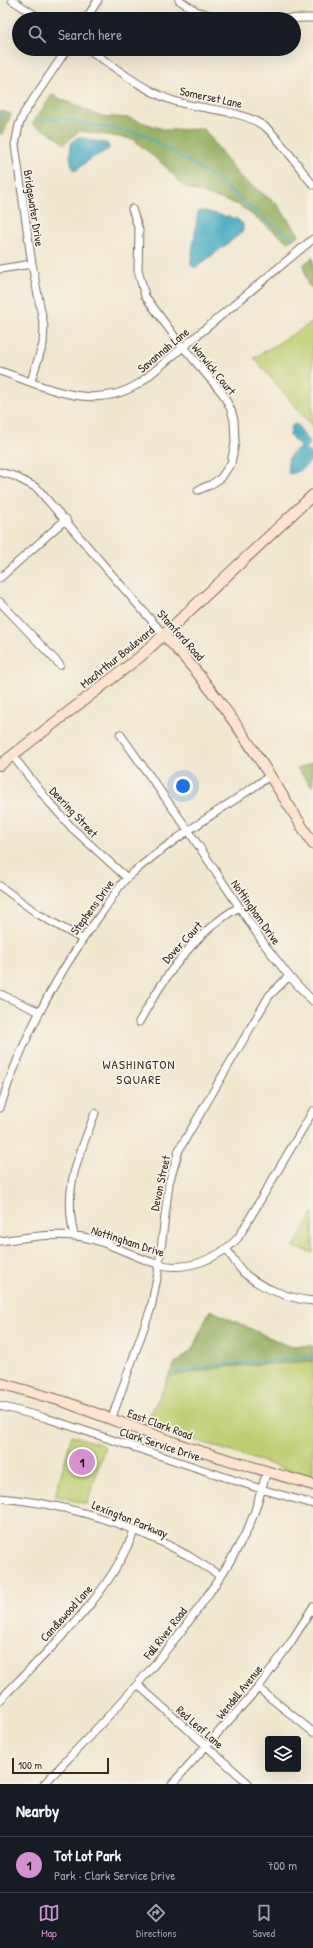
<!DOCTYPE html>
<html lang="en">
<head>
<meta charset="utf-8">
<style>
	body { margin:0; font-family:"Patrick Hand",sans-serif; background:#242831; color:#f1f3f6 }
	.controls { position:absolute; right:12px; bottom:12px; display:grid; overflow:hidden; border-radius:4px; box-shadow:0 4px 16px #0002 }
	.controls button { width:36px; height:36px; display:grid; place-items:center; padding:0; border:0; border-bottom:1px solid #363941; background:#171b24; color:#f1f3f6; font:20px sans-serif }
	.scale { position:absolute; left:12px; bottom:10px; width:97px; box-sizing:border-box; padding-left:4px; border:2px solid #3b2a1e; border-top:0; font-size:11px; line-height:14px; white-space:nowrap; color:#3b2a1e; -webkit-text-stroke:3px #f7f3e8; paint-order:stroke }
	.you { position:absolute; left:183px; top:786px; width:14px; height:14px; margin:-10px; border:3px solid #fff; border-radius:50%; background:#1a73e8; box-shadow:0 0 0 6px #1a73e833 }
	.badge { display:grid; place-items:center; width:26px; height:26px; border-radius:50%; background:#d690ce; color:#111; font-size:13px; font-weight:700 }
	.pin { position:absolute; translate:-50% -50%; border:2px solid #fff; box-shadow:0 1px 4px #0006 }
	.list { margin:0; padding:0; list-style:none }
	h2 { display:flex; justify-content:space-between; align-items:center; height:52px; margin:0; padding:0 16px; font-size:17px }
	h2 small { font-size:13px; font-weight:400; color:#9ea1a6 }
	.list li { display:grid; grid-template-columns:26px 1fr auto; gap:12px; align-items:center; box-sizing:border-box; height:56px; padding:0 16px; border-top:1px solid #363941 }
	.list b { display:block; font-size:15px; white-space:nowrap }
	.list p { margin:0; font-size:13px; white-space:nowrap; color:#9ea1a6 }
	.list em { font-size:13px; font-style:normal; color:#9ea1a6 }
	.icon { flex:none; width:22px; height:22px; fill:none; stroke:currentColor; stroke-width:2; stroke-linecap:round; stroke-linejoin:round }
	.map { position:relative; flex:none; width:313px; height:1784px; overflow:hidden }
	.search { position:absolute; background:#171b24; box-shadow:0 4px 16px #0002; left:12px; right:12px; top:12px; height:44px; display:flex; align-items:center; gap:10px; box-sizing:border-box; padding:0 14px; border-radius:22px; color:#9ea1a6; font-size:15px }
	.sheet { height:108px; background:#171b24 }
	nav { display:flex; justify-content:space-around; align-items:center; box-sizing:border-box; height:56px; border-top:1px solid #363941; background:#171b24; font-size:11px; color:#9ea1a6 }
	nav a { display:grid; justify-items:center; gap:2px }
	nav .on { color:#d690ce }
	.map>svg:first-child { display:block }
	.green { fill:#bdcd6f; stroke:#7c7c46 }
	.forest { fill:#96b062; stroke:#686d40 }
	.water { fill:#41a9c1; stroke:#3e6a70 }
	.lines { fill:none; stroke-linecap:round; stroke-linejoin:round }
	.stream { stroke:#41a9c1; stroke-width:2 }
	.street-casing { stroke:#7b6c5c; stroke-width:9 }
	.secondary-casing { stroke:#7b6c5c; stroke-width:12 }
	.street { stroke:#fff; stroke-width:7 }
	.secondary { stroke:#fde4d0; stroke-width:10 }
	.labels { text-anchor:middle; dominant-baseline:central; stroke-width:3.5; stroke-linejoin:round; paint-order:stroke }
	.street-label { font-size:12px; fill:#3b2a1e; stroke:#f7f3e8 }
	.neighbourhood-label { font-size:13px; letter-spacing:1px; fill:#3b2a1e; stroke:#f7f3e8 }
</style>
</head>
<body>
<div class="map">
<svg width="313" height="1784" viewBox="0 0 313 1784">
	<rect width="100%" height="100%" fill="#f7f3e8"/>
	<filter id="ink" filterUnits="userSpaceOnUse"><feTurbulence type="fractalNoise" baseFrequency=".025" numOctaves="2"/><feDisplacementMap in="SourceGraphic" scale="8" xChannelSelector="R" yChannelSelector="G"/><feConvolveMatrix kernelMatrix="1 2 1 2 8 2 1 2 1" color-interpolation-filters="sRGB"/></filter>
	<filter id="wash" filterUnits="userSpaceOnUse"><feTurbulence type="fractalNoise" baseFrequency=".012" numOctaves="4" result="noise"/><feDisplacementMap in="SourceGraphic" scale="16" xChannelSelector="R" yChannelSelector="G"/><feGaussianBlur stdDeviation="0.9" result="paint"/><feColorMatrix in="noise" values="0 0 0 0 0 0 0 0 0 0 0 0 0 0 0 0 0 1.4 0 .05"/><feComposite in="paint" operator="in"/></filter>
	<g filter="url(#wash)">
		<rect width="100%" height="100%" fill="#f1e7cf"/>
		<path class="green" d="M313 322V427L254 358Z
			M313 1212V1253L294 1247Z
			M210 1310 288 1346H313V1478L145 1424 158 1400 174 1365 192 1350Z
			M72 1435 105 1446 87 1504 55 1496Z"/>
		<path class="forest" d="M52 95 100 116 129 118 166 130 204 129 240 177 277 204 299 235 288 242 239 205 184 187 167 168 133 139 79 131 64 144 54 135 32 124Z
			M0 111 11 114 4 133 0 134Z
			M313 257V289L308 285 303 265Z
			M313 762V787L297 769Z
			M210 1310 288 1346H313V1361L224 1367 168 1377 174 1365 192 1350Z"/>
		<path class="water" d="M78 137 108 144 109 149 92 158 75 171C69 163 70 153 71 143Z
			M204 211 237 219 243 224C243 226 243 229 243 231 241 234 201 264 195 268L191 265V259L198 212Z
			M294 424 298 425 306 439 309 441 310 444 305 448 306 450 311 453 313 458C309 465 297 474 289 474 286 463 288 452 300 449L299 445 290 436 291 427Z"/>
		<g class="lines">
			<path class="stream" d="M0 117 6 116
				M38 120 64 119 145 135 215 178 271 224 291 237
				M174 1373 222 1365 313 1357"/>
		</g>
	</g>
	<g filter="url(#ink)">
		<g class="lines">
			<g class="street-casing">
				<path id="street" d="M12 0 41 19
					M179 0 196 11 223 19
					M86 19 98 0
					M259 19 313 18
					M88 49C115 67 143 91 174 101 205 111 237 108 264 126 278 136 301 170 313 185
					M132 209 139 230 138 270 145 296 178 341 223 394 231 410 234 420 235 443 231 463 221 478 210 485 198 490
					M0 269 32 264
					M0 371C47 387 93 413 140 383L313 239
					M31 381 43 344 44 327 32 264 15 145 19 125 24 113 67 49
					M0 472 14 476 37 488 164 635
					M0 578 66 519
					M0 602 60 665
					M120 734 188 830 264 944 289 976 313 1001
					M12 755 49 802 72 828 127 878
					M0 886 38 914 82 939
					M0 994 40 1012
					M139 1022C164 977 194 933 239 907
					M0 1108C22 1038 59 970 103 911 111 900 118 886 128 877 172 838 223 809 271 775
					M74 1236C63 1185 78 1160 95 1113
					M0 1241C29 1237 60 1232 88 1238 113 1244 134 1257 157 1264 187 1272 218 1259 238 1238L313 1111
					M227 1250C232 1257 237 1266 244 1273 261 1288 290 1299 313 1301
					M0 1406 46 1418 261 1489 313 1504
					M111 1420 151 1308 158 1273 169 1183 179 1150 269 996 289 976
					M0 1498C66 1504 129 1523 187 1555 198 1562 209 1569 221 1576
					M138 1685 249 1784
					M258 1688 313 1732
					M0 1700C49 1648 108 1599 134 1531
					M44 1784C99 1726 154 1671 200 1606 218 1581 236 1554 249 1526 257 1508 261 1490 267 1471
					M172 1784 258 1688 291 1642 313 1607"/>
			</g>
			<g class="secondary-casing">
				<path id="secondary" d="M164 635C224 698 267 771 313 844
					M0 765 141 656 313 495
					M0 1383 65 1402 189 1448 313 1485"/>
			</g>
			<use href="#street" class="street"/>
			<use href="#secondary" class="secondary"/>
		</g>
	</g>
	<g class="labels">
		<g class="street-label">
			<text transform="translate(211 97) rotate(12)">Somerset Lane</text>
			<text transform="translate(34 208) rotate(81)">Bridgewater Drive</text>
			<text transform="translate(163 350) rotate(-40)">Savannah Lane</text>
			<text transform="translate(214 369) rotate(51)">Warwick Court</text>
			<text transform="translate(181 635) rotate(48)">Stamford Road</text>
			<text transform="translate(117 657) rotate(-39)">MacArthur Boulevard</text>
			<text transform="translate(74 812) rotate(47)">Deering Street</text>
			<text transform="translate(92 907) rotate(-54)">Stephens Drive</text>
			<text transform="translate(256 912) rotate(55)">Nottingham Drive</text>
			<text transform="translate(182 942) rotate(-47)">Dover Court</text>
			<text transform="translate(160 1183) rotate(-78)">Devon Street</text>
			<text transform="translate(128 1241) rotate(18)">Nottingham Drive</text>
			<text transform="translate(160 1424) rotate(20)">East Clark Road</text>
			<text transform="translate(160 1444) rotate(18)">Clark Service Drive</text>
			<text transform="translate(130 1519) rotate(22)">Lexington Parkway</text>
			<text transform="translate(66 1613) rotate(-48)">Candlewood Lane</text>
			<text transform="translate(165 1633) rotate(-52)">Fall River Road</text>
			<text transform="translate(239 1692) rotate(-51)">Wendell Avenue</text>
			<text transform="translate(200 1727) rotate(41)">Red Leaf Lane</text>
		</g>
		<g class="neighbourhood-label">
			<text x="139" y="1064">WASHINGTON<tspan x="139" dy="15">SQUARE</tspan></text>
		</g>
	</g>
</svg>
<div class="controls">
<button><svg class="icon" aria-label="layers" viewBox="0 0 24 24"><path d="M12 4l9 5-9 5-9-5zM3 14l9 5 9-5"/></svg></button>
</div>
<div class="scale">100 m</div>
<div class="you"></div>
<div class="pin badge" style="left:82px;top:1462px">1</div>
<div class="search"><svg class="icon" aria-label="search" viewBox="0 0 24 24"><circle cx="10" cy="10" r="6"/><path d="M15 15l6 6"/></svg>Search here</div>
</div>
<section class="sheet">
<h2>Nearby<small></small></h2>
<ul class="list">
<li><span class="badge">1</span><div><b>Tot Lot Park</b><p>Park · Clark Service Drive</p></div><em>700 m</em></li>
</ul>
</section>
<nav>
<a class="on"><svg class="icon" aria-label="map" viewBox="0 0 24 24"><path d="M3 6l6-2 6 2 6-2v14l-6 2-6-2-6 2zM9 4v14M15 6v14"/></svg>Map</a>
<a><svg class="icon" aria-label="directions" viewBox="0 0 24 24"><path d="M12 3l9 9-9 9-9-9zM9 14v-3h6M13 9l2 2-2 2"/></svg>Directions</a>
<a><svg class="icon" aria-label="saved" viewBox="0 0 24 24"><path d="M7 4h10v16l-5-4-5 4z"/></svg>Saved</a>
</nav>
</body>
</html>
